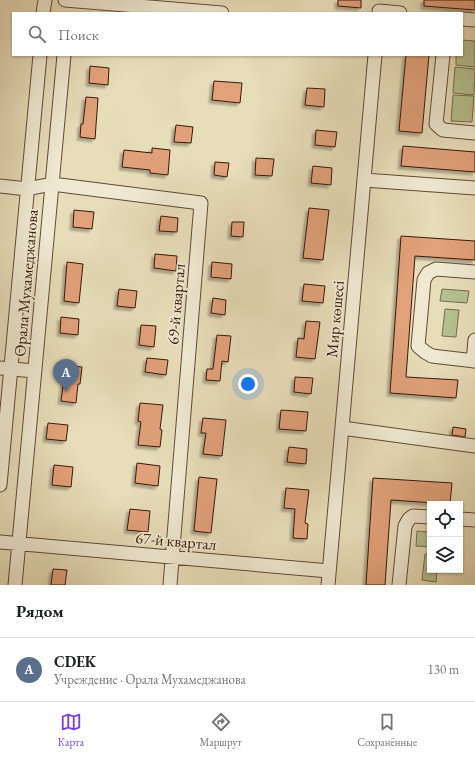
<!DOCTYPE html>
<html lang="ru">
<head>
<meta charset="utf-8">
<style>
	body { margin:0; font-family:"EB Garamond",serif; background:#f2f2f2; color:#202124 }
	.controls { position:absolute; right:12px; bottom:12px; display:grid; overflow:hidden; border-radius:0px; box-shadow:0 1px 3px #0004 }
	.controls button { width:36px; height:36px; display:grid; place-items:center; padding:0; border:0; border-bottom:1px solid #e0e0e0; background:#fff; color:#202124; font:20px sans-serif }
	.you { position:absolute; left:248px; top:384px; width:14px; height:14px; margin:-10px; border:3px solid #fff; border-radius:50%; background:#1a73e8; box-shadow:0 0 0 6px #1a73e833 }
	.badge { display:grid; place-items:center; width:26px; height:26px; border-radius:50%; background:#7c3aed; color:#fff; font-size:13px; font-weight:700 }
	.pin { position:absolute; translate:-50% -33px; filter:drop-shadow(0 1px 2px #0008) }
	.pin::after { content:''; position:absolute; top:21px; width:14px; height:12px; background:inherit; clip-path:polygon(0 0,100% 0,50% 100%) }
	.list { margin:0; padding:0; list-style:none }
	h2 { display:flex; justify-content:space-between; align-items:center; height:52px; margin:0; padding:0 16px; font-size:17px }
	h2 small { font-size:13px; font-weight:400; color:#757577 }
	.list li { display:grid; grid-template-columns:26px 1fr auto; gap:12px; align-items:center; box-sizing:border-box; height:64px; padding:0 16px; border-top:1px solid #e0e0e0 }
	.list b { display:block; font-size:15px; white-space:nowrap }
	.list p { margin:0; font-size:13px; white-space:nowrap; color:#757577 }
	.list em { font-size:13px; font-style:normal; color:#757577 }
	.icon { flex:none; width:22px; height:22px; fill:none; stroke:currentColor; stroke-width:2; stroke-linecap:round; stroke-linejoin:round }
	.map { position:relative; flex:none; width:475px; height:585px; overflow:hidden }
	.search { position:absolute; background:#fff; box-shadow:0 1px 3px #0004; left:12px; right:12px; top:12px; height:44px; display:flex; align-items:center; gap:10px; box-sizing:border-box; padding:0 14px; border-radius:0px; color:#757577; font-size:15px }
	.sheet { height:116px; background:#fff }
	nav { display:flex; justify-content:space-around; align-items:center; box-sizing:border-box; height:56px; border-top:1px solid #e0e0e0; background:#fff; font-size:11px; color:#757577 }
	nav a { display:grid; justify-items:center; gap:2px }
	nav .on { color:#7c3aed }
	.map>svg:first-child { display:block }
	.green { fill:#b5c190; stroke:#776d4e }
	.building { fill:#e1a17a; stroke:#39190d; filter:url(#shadow) }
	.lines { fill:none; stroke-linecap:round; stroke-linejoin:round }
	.minor-casing { stroke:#644a38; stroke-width:15 }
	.minor { stroke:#efe9d2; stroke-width:13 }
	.labels { text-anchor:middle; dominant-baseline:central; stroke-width:3.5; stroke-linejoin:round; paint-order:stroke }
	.street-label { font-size:16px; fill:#39190d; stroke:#efe9d2 }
</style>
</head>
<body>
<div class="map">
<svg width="475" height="585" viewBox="0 0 475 585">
	<defs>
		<filter id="shadow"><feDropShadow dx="-3" dy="3" stdDeviation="1" flood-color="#0004"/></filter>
	</defs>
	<rect width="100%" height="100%" fill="#e7ddb9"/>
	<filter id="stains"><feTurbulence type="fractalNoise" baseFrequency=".005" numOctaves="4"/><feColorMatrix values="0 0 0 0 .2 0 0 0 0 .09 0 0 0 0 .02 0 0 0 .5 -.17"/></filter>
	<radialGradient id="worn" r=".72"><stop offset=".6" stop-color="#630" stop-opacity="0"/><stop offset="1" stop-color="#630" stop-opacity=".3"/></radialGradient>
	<path class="green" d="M462 40 475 41V67L456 65V55H462Z
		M455 67 475 69 474 95 453 93Z
		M453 95 474 96 472 122 451 121Z
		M442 289 469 291 467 303 440 301Z
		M445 309 459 310 456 337 442 336Z
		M417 531 430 532V547L416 546Z
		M425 554H430V570H437L436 582 422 580Z"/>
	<path class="building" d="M338 0H361V8L338 6Z
		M424 0H475V10L424 6Z
		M406 55H429L422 133 399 131Z
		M90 66 109 68 108 85 89 83Z
		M214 81 242 83 240 103 212 100Z
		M307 88 325 89 324 107 305 105Z
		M86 97 98 98 95 139 80 137 81 124H83Z
		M176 125 193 127 191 143 174 142Z
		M316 130 337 132 335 147 315 145Z
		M403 146 475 152V172L401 166Z
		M152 148 170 150 168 175 150 173V170L122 167 124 150 152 153Z
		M256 158 274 159 272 176 255 175Z
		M215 162 229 163 227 177 214 175Z
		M313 166 332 168 331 185 311 183Z
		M309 208 329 210 323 260 303 258Z
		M74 210 94 212 92 229 73 227Z
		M161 216 178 218 177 232 159 231Z
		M232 222H244L243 237 231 236Z
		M401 236 475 241V260L415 256 406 377 458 380 456 398 390 393Z
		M155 254 177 256 176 271 154 268Z
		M67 262 83 264 79 303 64 301Z
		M212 262 232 264 231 279 211 277Z
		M304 284 325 286 323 303 302 301Z
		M119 289 137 291 135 308 117 306Z
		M213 298 226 300 225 315 211 313Z
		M61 317 79 319 78 335 60 333Z
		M306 321 320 322 315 359 296 357 298 338 304 339Z
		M141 325 156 326 154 347 139 345Z
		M217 335 231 336 228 362 222 361 220 381 206 380 207 369H213Z
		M147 358 168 360 166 375 145 372Z
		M66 365 82 367 80 384H78L76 403 61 401Z
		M295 377 313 378 311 394 294 392Z
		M140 403 163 405 160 429 162 430 160 447 138 445 141 422 138 421Z
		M281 410 308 412 306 431 279 429Z
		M203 418 226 420 222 456 203 454 206 433H201Z
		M48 423 68 425 66 441 46 439Z
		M453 427 466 429 465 437 452 435Z
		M289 447 307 449 306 464 287 462Z
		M137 463 160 466 158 486 135 483Z
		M54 465 73 467 71 487 52 485Z
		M199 477 217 479 211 533 194 531Z
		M373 478 452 483 450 504 391 500 385 585H366Z
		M286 488 309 490 305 523 308 524 307 539 293 538 295 509 284 508Z
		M130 509 150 511 148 532 127 530Z
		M53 569 67 570 65 585H51Z"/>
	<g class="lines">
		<g class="minor-casing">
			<path id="minor" d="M65 0 222 13
				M379 11 400 13
				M43 13 45 0
				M462 19 475 20
				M443 55 436 124 443 130 475 133
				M364 180 475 188
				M0 186 27 189 52 184 201 203 170 585
				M475 272 436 269 428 273 424 280 418 346 425 352 432 356 475 361
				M473 361 475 340
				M0 368 35 371
				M342 428 475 446
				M0 485 40 55
				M460 519 475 520
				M0 542 329 571
				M15 585 64 55
				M328 585 375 55
				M399 585 405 526 409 519 413 516 430 517"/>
		</g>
		<use href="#minor" class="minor"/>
	</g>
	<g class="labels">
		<g class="street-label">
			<text transform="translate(26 283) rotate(-85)">Орала Мухамеджанова</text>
			<text transform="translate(176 304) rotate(-85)">69-й квартал</text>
			<text transform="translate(335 319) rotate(-85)">Мир көшесі</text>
			<text transform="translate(176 541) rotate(5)">67-й квартал</text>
		</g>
	</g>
	<rect width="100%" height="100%" filter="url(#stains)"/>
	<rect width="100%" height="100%" fill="url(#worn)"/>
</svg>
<div class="controls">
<button><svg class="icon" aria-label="locate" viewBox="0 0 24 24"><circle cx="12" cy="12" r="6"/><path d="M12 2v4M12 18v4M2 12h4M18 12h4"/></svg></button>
<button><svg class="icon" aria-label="layers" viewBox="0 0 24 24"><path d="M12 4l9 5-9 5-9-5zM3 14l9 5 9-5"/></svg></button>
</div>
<div class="you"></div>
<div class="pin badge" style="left:66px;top:392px;background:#5c6f8a">A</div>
<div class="search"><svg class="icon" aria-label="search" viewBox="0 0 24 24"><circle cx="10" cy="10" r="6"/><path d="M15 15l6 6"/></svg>Поиск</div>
</div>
<section class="sheet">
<h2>Рядом<small></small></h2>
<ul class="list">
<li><span class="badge" style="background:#5c6f8a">A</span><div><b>CDEK</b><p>Учреждение · Орала Мухамеджанова</p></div><em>130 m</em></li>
</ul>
</section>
<nav>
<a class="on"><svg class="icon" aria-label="map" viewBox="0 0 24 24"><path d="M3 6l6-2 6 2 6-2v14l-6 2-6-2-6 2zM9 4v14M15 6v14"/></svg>Карта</a>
<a><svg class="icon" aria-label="directions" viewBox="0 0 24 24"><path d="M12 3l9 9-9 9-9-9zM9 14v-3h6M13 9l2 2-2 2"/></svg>Маршрут</a>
<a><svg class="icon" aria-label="saved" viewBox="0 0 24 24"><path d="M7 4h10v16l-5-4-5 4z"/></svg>Сохранённые</a>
</nav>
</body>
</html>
